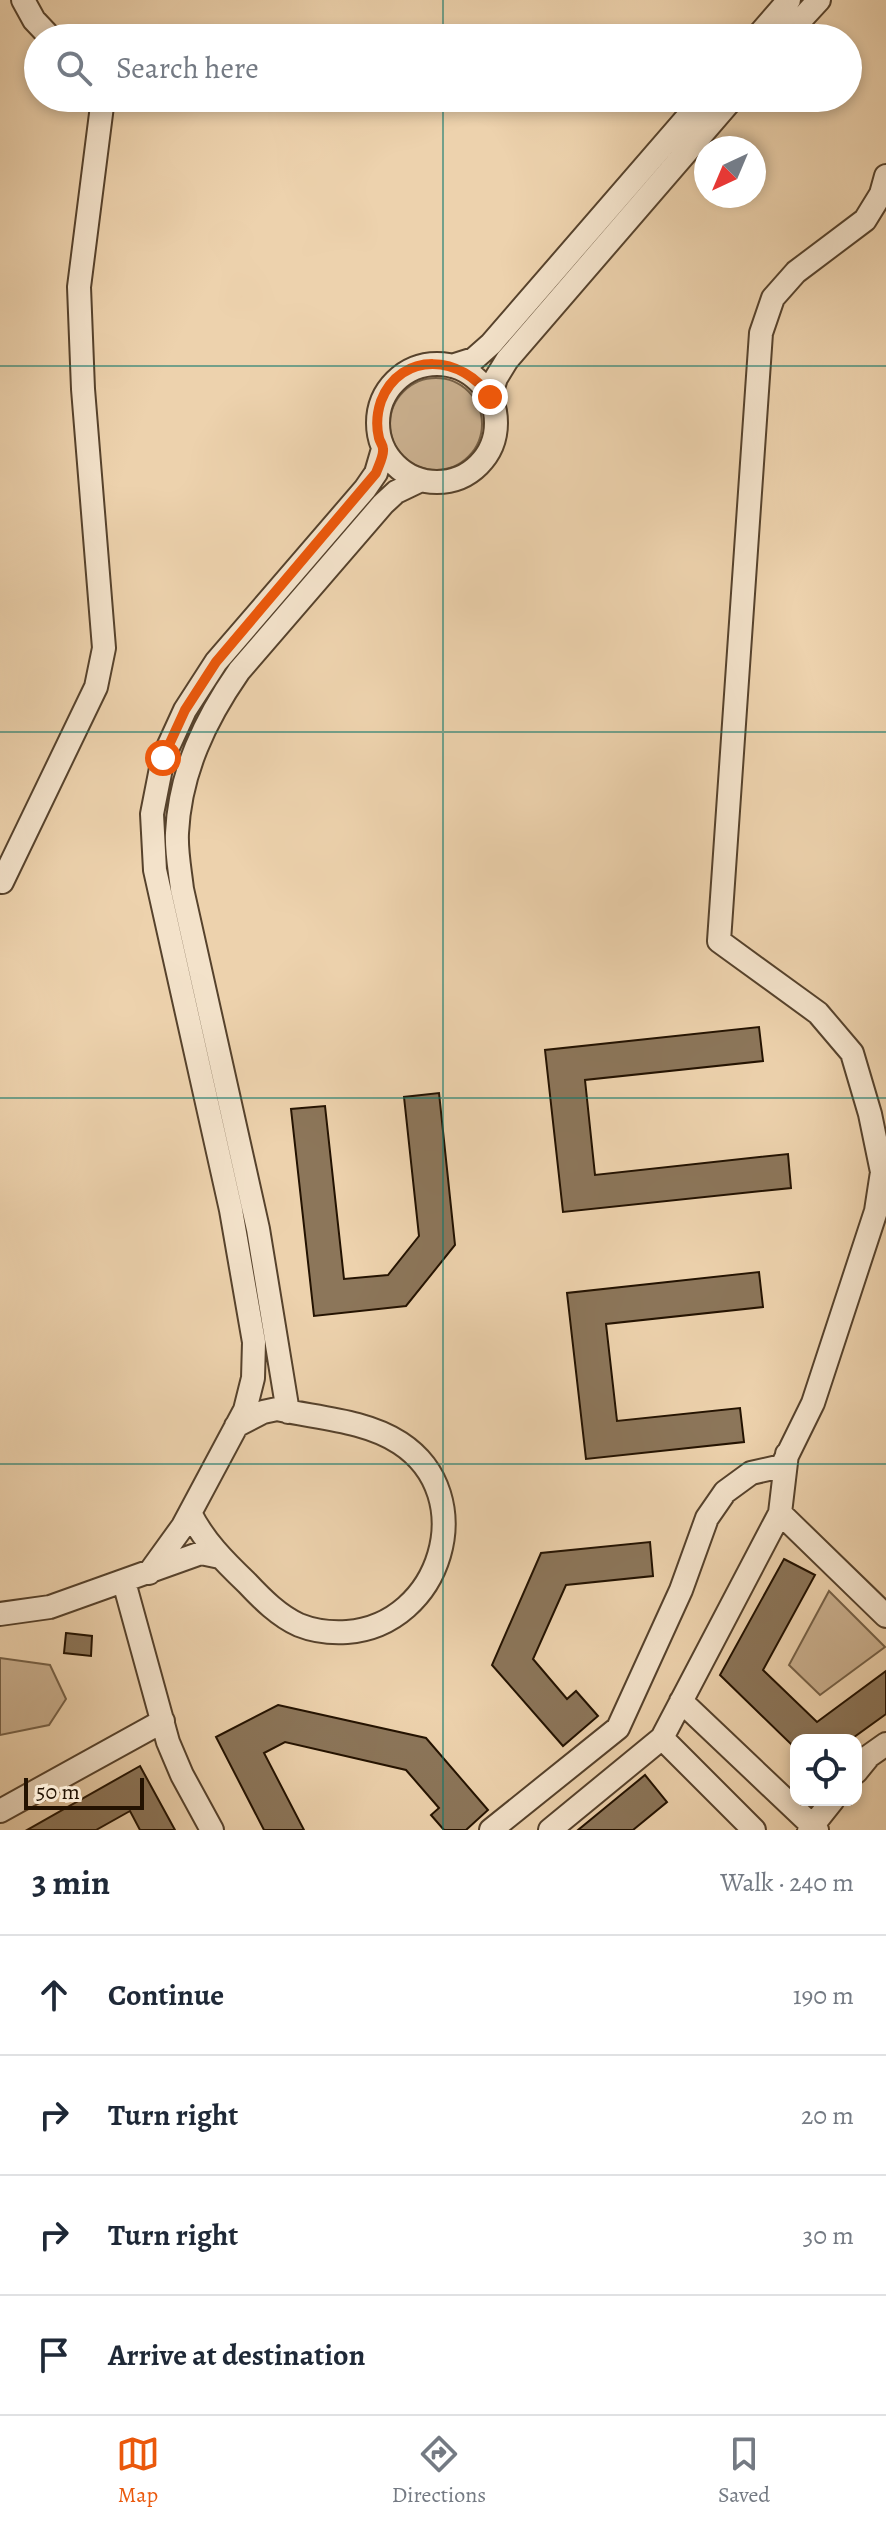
<!DOCTYPE html>
<html lang="en">
<head>
<meta charset="utf-8">
<style>
	body { margin:0; font-family:Alegreya,serif; background:#f6f6f7; color:#1f2937 }
	.controls { position:absolute; right:24px; bottom:24px; display:grid; overflow:hidden; border-radius:16px; box-shadow:0 4px 12px #0003 }
	.controls button { width:72px; height:72px; display:grid; place-items:center; padding:0; border:0; border-bottom:2px solid #e0e1e3; background:#fff; color:#1f2937; font:40px sans-serif }
	.compass { position:absolute; left:694px; top:136px; width:72px; height:72px; border-radius:50%; background:#fff; box-shadow:0 4px 12px #0003; rotate:224deg }
	.scale { position:absolute; left:24px; bottom:20px; width:120px; box-sizing:border-box; padding-left:8px; border:4px solid #231201; border-top:0; font-size:22px; line-height:28px; white-space:nowrap; color:#231201; -webkit-text-stroke:6px #f3e2ca; paint-order:stroke }
	.stop { position:absolute; width:24px; height:24px; margin:-18px; border:6px solid #ea580c; border-radius:50%; background:#fff }
	.stop.end { background:#ea580c; border-color:#fff; box-shadow:0 2px 8px #0008 }
	.list { margin:0; padding:0; list-style:none }
	h2 { display:flex; justify-content:space-between; align-items:center; height:104px; margin:0; padding:0 32px; font-size:34px }
	h2 small { font-size:26px; font-weight:400; color:#747a83 }
	.list li { display:grid; grid-template-columns:52px 1fr auto; gap:24px; align-items:center; box-sizing:border-box; height:120px; padding:0 32px; border-top:2px solid #e0e1e3 }
	.list b { display:block; font-size:30px; white-space:nowrap }
	.list em { font-size:26px; font-style:normal; color:#747a83 }
	.icon { flex:none; width:44px; height:44px; fill:none; stroke:currentColor; stroke-width:2; stroke-linecap:round; stroke-linejoin:round }
	.map { position:relative; flex:none; width:886px; height:1830px; overflow:hidden }
	.search { position:absolute; background:#fff; box-shadow:0 4px 12px #0003; left:24px; right:24px; top:24px; height:88px; display:flex; align-items:center; gap:20px; box-sizing:border-box; padding:0 28px; border-radius:44px; color:#747a83; font-size:30px }
	.sheet { height:584px; background:#fff }
	nav { display:flex; justify-content:space-around; align-items:center; box-sizing:border-box; height:112px; border-top:2px solid #e0e1e3; background:#fff; font-size:22px; color:#747a83 }
	nav a { display:grid; justify-items:center; gap:4px }
	nav .on { color:#ea580c }
	.map>svg:first-child { display:block }
	.green { fill:#cbb190; stroke:#776248; stroke-width:2 }
	.building { fill:#8c765a; stroke:#231201; stroke-width:2 }
	.lines { fill:none; stroke-linecap:round; stroke-linejoin:round }
	.minor-casing { stroke:#56422c; stroke-width:26 }
	.minor { stroke:#f3e2ca; stroke-width:22 }
	.route { stroke:#ea580c; stroke-width:10 }
	.grid { fill:none; stroke:#0f766e; stroke-width:2; stroke-opacity:0.55 }
</style>
</head>
<body>
<div class="map">
<svg width="886" height="1830" viewBox="0 0 886 1830">
	<rect width="100%" height="100%" fill="#edd2ad"/>
	<filter id="stains"><feTurbulence type="fractalNoise" baseFrequency=".0025" numOctaves="4"/><feColorMatrix values="0 0 0 0 .2 0 0 0 0 .09 0 0 0 0 .02 0 0 0 .5 -.17"/></filter>
	<radialGradient id="worn" r=".72"><stop offset=".6" stop-color="#630" stop-opacity="0"/><stop offset="1" stop-color="#630" stop-opacity=".3"/></radialGradient>
	<path class="green" d="M390 424a46 46 0 1 1 92 0a46 46 0 1 1-92 0Z
		M829 1591 885 1647 820 1695 789 1665Z
		M0 1658 50 1665 66 1699 49 1725 0 1735Z"/>
	<path class="building" d="M759 1027 763 1061 585 1080 595 1175 788 1154 791 1188 563 1212 545 1050Z
		M439 1093 455 1245 406 1306 314 1316 291 1109 325 1106 344 1279 388 1275 419 1236 404 1097Z
		M759 1272 763 1307 606 1324 617 1421 740 1408 744 1442 586 1459 567 1293Z
		M650 1542 653 1576 566 1585 533 1659 567 1699 576 1691 598 1716 563 1746 492 1665 541 1553Z
		M784 1559 815 1575 763 1670 817 1722 886 1671V1714L850 1740H796V1749L720 1675Z
		M66 1633 92 1636 91 1656 64 1653Z
		M278 1705 426 1738 488 1810 466 1830H444L431 1815 439 1808 406 1770 285 1742 264 1753 304 1830H264L216 1737Z
		M140 1766 175 1830H140L130 1811 96 1830H27Z
		M645 1775 667 1802 633 1830H578Z"/>
	<g class="lines">
		<g class="minor-casing">
			<path id="minor" d="M23 0 34 20 51 38
				M756 38 789 0
				M784 38 819 0
				M378 423a59 59 0 1 1 118 0a59 59 0 1 1-118 0Z
				M452 366 474 359 491 344 704 98
				M490 397 496 378 507 360 733 98
				M2 882 96 687 104 648 83 389 79 287 103 98
				M288 1412 258 1229 182 889C180 871 176 851 177 833 180 772 205 720 239 671L383 504 396 492 421 480
				M190 1513C204 1541 224 1561 247 1583 262 1599 279 1616 299 1625 314 1631 332 1633 347 1632 441 1625 481 1496 400 1443 365 1420 316 1418 277 1409L263 1412 236 1426
				M780 1513 787 1454
				M149 1573 183 1526 245 1410 253 1378 254 1342 231 1210 155 870 152 814 163 758 185 710 216 662 365 489 376 473 383 449
				M124 1582 168 1742 182 1775 212 1830
				M0 1614 50 1607 201 1553 220 1557
				M681 1701 817 1830
				M662 1738 754 1830
				M856 1772 869 1756 886 1744
				M0 1811 163 1721
				M491 1830 618 1728 681 1590 707 1518 725 1492 751 1473 782 1466 813 1403 876 1211 882 1172 870 1114 852 1053 818 1013 719 941 761 333 773 298 796 272 865 220 881 194 886 176
				M550 1830 662 1738 780 1513 886 1616
				M809 1830 833 1800"/>
		</g>
		<use href="#minor" class="minor"/>
	</g>
	<g class="lines">
		<path class="route" d="M163 758 185 710 216 662 376 473C378 467 384 456 383 449 383 445 380 442 379 438 376 426 377 413 381 401 401 350 463 355 490 397"/>
	</g>
	<path class="grid" d="M443 0V38M443 98V1830M0 366H886M0 732H886M0 1098H886M0 1464H886"/>
	<rect width="100%" height="100%" filter="url(#stains)"/>
	<rect width="100%" height="100%" fill="url(#worn)"/>
</svg>
<div class="controls">
<button><svg class="icon" aria-label="locate" viewBox="0 0 24 24"><circle cx="12" cy="12" r="6"/><path d="M12 2v4M12 18v4M2 12h4M18 12h4"/></svg></button>
</div>
<svg class="compass" viewBox="-18 -18 36 36"><path d="M0-13l5 13h-10z" fill="#e53935"/><path d="M0 13l5-13h-10z" fill="#747a83"/></svg>
<div class="scale">50 m</div>
<div class="stop" style="left:163px;top:758px"></div>
<div class="stop end" style="left:490px;top:397px"></div>
<div class="search"><svg class="icon" aria-label="search" viewBox="0 0 24 24"><circle cx="10" cy="10" r="6"/><path d="M15 15l6 6"/></svg>Search here</div>
</div>
<section class="sheet">
<h2>3 min<small>Walk · 240 m</small></h2>
<ul class="list">
<li><svg class="icon" aria-label="ahead" viewBox="0 0 24 24"><path d="M12 20V5M6 11l6-6 6 6"/></svg><div><b>Continue</b></div><em>190 m</em></li>
<li><svg class="icon" aria-label="right" viewBox="0 0 24 24"><path d="M7 20v-9h11M14 6l5 5-5 5"/></svg><div><b>Turn right</b></div><em>20 m</em></li>
<li><svg class="icon" aria-label="right" viewBox="0 0 24 24"><path d="M7 20v-9h11M14 6l5 5-5 5"/></svg><div><b>Turn right</b></div><em>30 m</em></li>
<li><svg class="icon" aria-label="arrive" viewBox="0 0 24 24"><path d="M6 21V4h12l-3 4 3 4H6"/></svg><div><b>Arrive at destination</b></div></li>
</ul>
</section>
<nav>
<a class="on"><svg class="icon" aria-label="map" viewBox="0 0 24 24"><path d="M3 6l6-2 6 2 6-2v14l-6 2-6-2-6 2zM9 4v14M15 6v14"/></svg>Map</a>
<a><svg class="icon" aria-label="directions" viewBox="0 0 24 24"><path d="M12 3l9 9-9 9-9-9zM9 14v-3h6M13 9l2 2-2 2"/></svg>Directions</a>
<a><svg class="icon" aria-label="saved" viewBox="0 0 24 24"><path d="M7 4h10v16l-5-4-5 4z"/></svg>Saved</a>
</nav>
</body>
</html>
